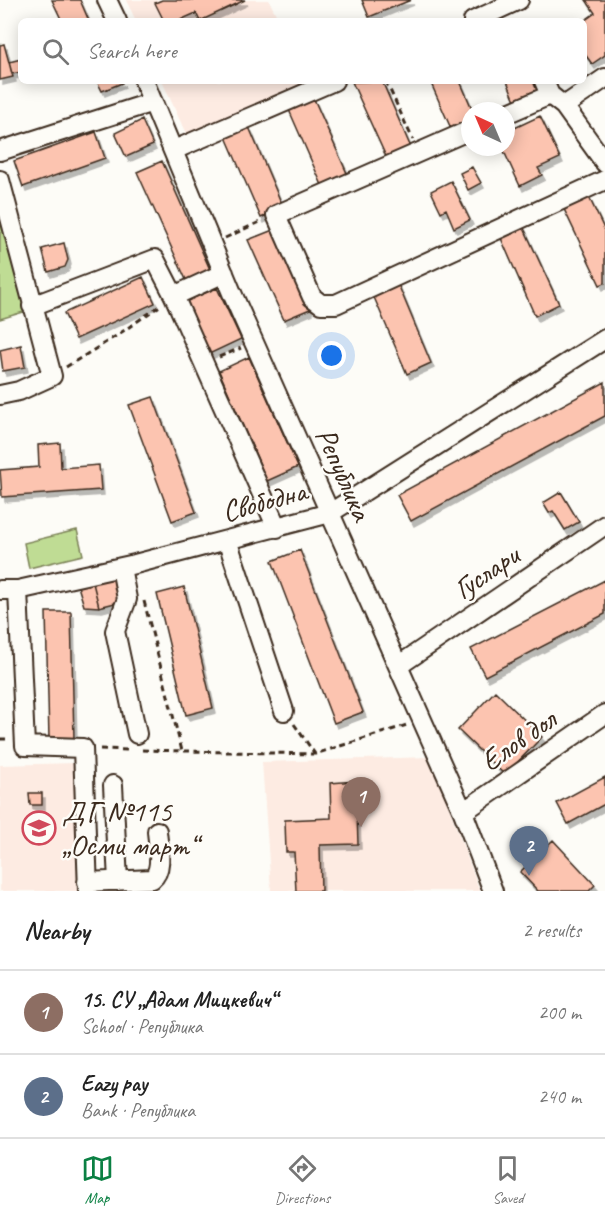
<!DOCTYPE html>
<html lang="en">
<head>
<meta charset="utf-8">
<style>
	body { margin:0; font-family:Caveat,sans-serif; background:#f2f2f2; color:#222 }
	.compass { position:absolute; left:461px; top:102px; width:54px; height:54px; border-radius:50%; background:#fff; box-shadow:0 3px 15px #0003; rotate:316deg }
	.you { position:absolute; left:332px; top:356px; width:21px; height:21px; margin:-15px; border:4px solid #fff; border-radius:50%; background:#1a73e8; box-shadow:0 0 0 9px #1a73e833 }
	.badge { display:grid; place-items:center; width:39px; height:39px; border-radius:50%; background:#0b8043; color:#fff; font-size:20px; font-weight:700 }
	.pin { position:absolute; translate:-50% -50px; filter:drop-shadow(0 2px 3px #0008) }
	.pin::after { content:''; position:absolute; top:32px; width:21px; height:18px; background:inherit; clip-path:polygon(0 0,100% 0,50% 100%) }
	.list { margin:0; padding:0; list-style:none }
	h2 { display:flex; justify-content:space-between; align-items:center; height:78px; margin:0; padding:0 24px; font-size:26px }
	h2 small { font-size:20px; font-weight:400; color:#767676 }
	.list li { display:grid; grid-template-columns:39px 1fr auto; gap:18px; align-items:center; box-sizing:border-box; height:84px; padding:0 24px; border-top:2px solid #e0e0e0 }
	.list b { display:block; font-size:22px; white-space:nowrap }
	.list p { margin:0; font-size:20px; white-space:nowrap; color:#767676 }
	.list em { font-size:20px; font-style:normal; color:#767676 }
	.icon { flex:none; width:33px; height:33px; fill:none; stroke:currentColor; stroke-width:2; stroke-linecap:round; stroke-linejoin:round }
	.map { position:relative; flex:none; width:605px; height:891px; overflow:hidden }
	.search { position:absolute; background:#fff; box-shadow:0 3px 15px #0003; left:18px; right:18px; top:18px; height:66px; display:flex; align-items:center; gap:15px; box-sizing:border-box; padding:0 21px; border-radius:9px; color:#767676; font-size:22px }
	.sheet { height:246px; background:#fff }
	nav { display:flex; justify-content:space-around; align-items:center; box-sizing:border-box; height:84px; border-top:2px solid #e0e0e0; background:#fff; font-size:16px; color:#767676 }
	nav a { display:grid; justify-items:center; gap:3px }
	nav .on { color:#0b8043 }
	.map>svg:first-child { display:block }
	.built { fill:#fdebe2 }
	.park { fill:#bfdc94; stroke:#7d8359; stroke-width:1.5 }
	.building { fill:#fcc4b0; stroke:#3b2a1e; stroke-width:1.5; filter:url(#shadow) }
	.lines { fill:none; stroke-linecap:round; stroke-linejoin:round }
	.minor-casing { stroke:#3b2a1e; stroke-width:22 }
	.path { stroke:#3b2a1e; stroke-width:3; stroke-dasharray:6 4.5; stroke-linecap:butt }
	.minor { stroke:#fdfcf7; stroke-width:18 }
	.labels { text-anchor:middle; dominant-baseline:central; stroke-width:5; stroke-linejoin:round; paint-order:stroke }
	.street-label { font-size:30px; fill:#3b2a1e; stroke:#fdfcf7 }
	.poi-label { font-size:30px; fill:#3b2a1e; stroke:#fdfcf7; text-anchor:start }
</style>
</head>
<body>
<div class="map">
<svg width="605" height="891" viewBox="0 0 605 891">
	<defs>
		<filter id="shadow"><feDropShadow dx="3" dy="5" stdDeviation="0" flood-color="#0004"/></filter>
	</defs>
	<rect width="100%" height="100%" fill="#fdfcf7"/>
	<filter id="ink" filterUnits="userSpaceOnUse"><feTurbulence type="fractalNoise" baseFrequency=".0167" numOctaves="2"/><feDisplacementMap in="SourceGraphic" scale="12" xChannelSelector="R" yChannelSelector="G"/><feConvolveMatrix kernelMatrix="1 2 1 2 8 2 1 2 1" color-interpolation-filters="sRGB"/></filter>
	<g filter="url(#ink)">
		<path class="built" d="M126 0H269L279 21H136Z
			M162 81H305L306 83 187 136Z
			M430 757 480 891H271L262 762Z
			M76 763 79 891H0V765Z"/>
		<path class="park" d="M0 215 27 311 0 319Z
			M77 530 83 555 29 568 24 543Z"/>
		<path class="building" d="M52 0H80L89 21H62Z
			M162 0H245L200 21 196 13 178 21H164L155 3Z
			M362 0H411L369 17Z
			M586 0H605V55L592 64 584 53V21L595 13Z
			M4 44 13 77 0 80V45Z
			M21 59V72L12 74 9 62Z
			M97 81H121L122 83 102 91Z
			M382 81 412 150 388 161 352 82Z
			M430 81H460L473 111H470V125L453 133Z
			M507 81H536L541 93 516 103Z
			M314 99 350 180 325 192 289 110Z
			M540 116 560 158 538 168 542 175 520 186 502 147H506V132Z
			M142 120 153 145 126 157 115 133Z
			M249 127 283 207 261 218 226 137Z
			M96 132 105 158 23 187 14 161Z
			M162 161 212 274 188 284 137 172Z
			M472 167 481 183 468 190 460 173Z
			M451 181 470 220 454 228 446 209 441 212 431 191Z
			M588 195 605 231V283L600 285 563 207Z
			M523 226 559 304 535 316 500 236Z
			M273 230 310 309 284 320 248 240Z
			M64 243 68 260 65 267 48 272 42 249Z
			M143 277 155 303 76 339 64 313Z
			M398 284 431 363 407 374 373 295Z
			M217 288 241 339 207 355 184 302Z
			M21 345 25 367 3 371 0 350Z
			M249 357 298 467 267 481 219 371Z
			M605 382V416L411 521 397 495Z
			M153 397 196 512 172 521 129 405Z
			M60 443 61 468 99 465 101 490 2 497 0 470 39 467 38 445Z
			M561 492 579 522 565 530 553 511 549 513 543 503Z
			M300 550 363 712 334 723 272 561Z
			M113 575 119 602 99 607 92 579Z
			M605 580V614L485 676 471 649Z
			M93 583 99 607 84 606 78 586Z
			M184 587 213 708 186 715 157 594Z
			M46 612H71L74 739H49Z
			M495 691 542 737 505 775 458 730Z
			M605 777V804L568 824 557 803Z
			M356 781 358 844 320 845 321 891H296L294 852H286L285 820 331 818 330 783Z
			M29 793H42V805H30Z
			M553 840 595 885 589 891H538L520 872Z"/>
		<g class="lines">
			<g class="minor-casing">
				<path id="minor" d="M107 0 117 21
					M473 21 519 0
					M144 81 232 293 463 812 493 891
					M544 81 550 95 564 106 605 163
					M564 106 605 78
					M506 114 550 95
					M470 130 276 215 312 297 321 304H336L605 180
					M174 150 334 81
					M0 151 153 102
					M0 180 52 376 19 391 0 395
					M174 296 224 273
					M32 306 155 259 174 296 277 528
					M227 540 284 711
					M121 567 127 599 115 631 137 734
					M0 590H18L135 564 330 513 605 339
					M18 590 25 746 83 748 88 891
					M398 666 605 525
					M113 785 118 881
					M463 812 605 714
					M87 882 152 879C164 870 158 845 157 831"/>
			</g>
			<path class="path" d="M386 81 413 140
				M225 238 262 221
				M219 357 241 348
				M66 367 116 336 161 305
				M144 601 182 751
				M294 724 315 754
				M0 739H9
				M100 749 129 750
				M142 750 315 754 407 725"/>
			<use href="#minor" class="minor"/>
		</g>
	</g>
	<defs>
		<g id="school-ring" transform="scale(1.725)"><circle r="9.5" fill="#fdfcf7" stroke="#d1495b" stroke-width="1.5"/><path d="M0-5L7-2L0 1L-7-2ZM-4 1L0 2.5L4 1V4Q0 6-4 4Z" fill="#d1495b"/></g>
	</defs>
	<g fill-rule="evenodd">
		<use href="#school-ring" x="39" y="828"/>
	</g>
	<g class="labels">
		<g class="street-label">
			<text transform="translate(344 474) rotate(66)">Република</text>
			<text transform="translate(264 501) rotate(-15)">Свободна</text>
			<text transform="translate(486 572) rotate(-34)">Гуслари</text>
			<text transform="translate(518 740) rotate(-35)">Елов дол</text>
		</g>
		<g class="poi-label">
			<text x="62" y="811">ДГ №115<tspan x="62" dy="34">„Осми март“</tspan></text>
		</g>
	</g>
</svg>
<svg class="compass" viewBox="-18 -18 36 36"><path d="M0-13l5 13h-10z" fill="#e53935"/><path d="M0 13l5-13h-10z" fill="#767676"/></svg>
<div class="you"></div>
<div class="pin badge" style="left:361px;top:827px;background:#8d6e63">1</div>
<div class="pin badge" style="left:529px;top:876px;background:#5c6f8a">2</div>
<div class="search"><svg class="icon" aria-label="search" viewBox="0 0 24 24"><circle cx="10" cy="10" r="6"/><path d="M15 15l6 6"/></svg>Search here</div>
</div>
<section class="sheet">
<h2>Nearby<small>2 results</small></h2>
<ul class="list">
<li><span class="badge" style="background:#8d6e63">1</span><div><b>15. СУ „Адам Мицкевич“</b><p>School · Република</p></div><em>200 m</em></li>
<li><span class="badge" style="background:#5c6f8a">2</span><div><b>Eazy pay</b><p>Bank · Република</p></div><em>240 m</em></li>
</ul>
</section>
<nav>
<a class="on"><svg class="icon" aria-label="map" viewBox="0 0 24 24"><path d="M3 6l6-2 6 2 6-2v14l-6 2-6-2-6 2zM9 4v14M15 6v14"/></svg>Map</a>
<a><svg class="icon" aria-label="directions" viewBox="0 0 24 24"><path d="M12 3l9 9-9 9-9-9zM9 14v-3h6M13 9l2 2-2 2"/></svg>Directions</a>
<a><svg class="icon" aria-label="saved" viewBox="0 0 24 24"><path d="M7 4h10v16l-5-4-5 4z"/></svg>Saved</a>
</nav>
</body>
</html>
